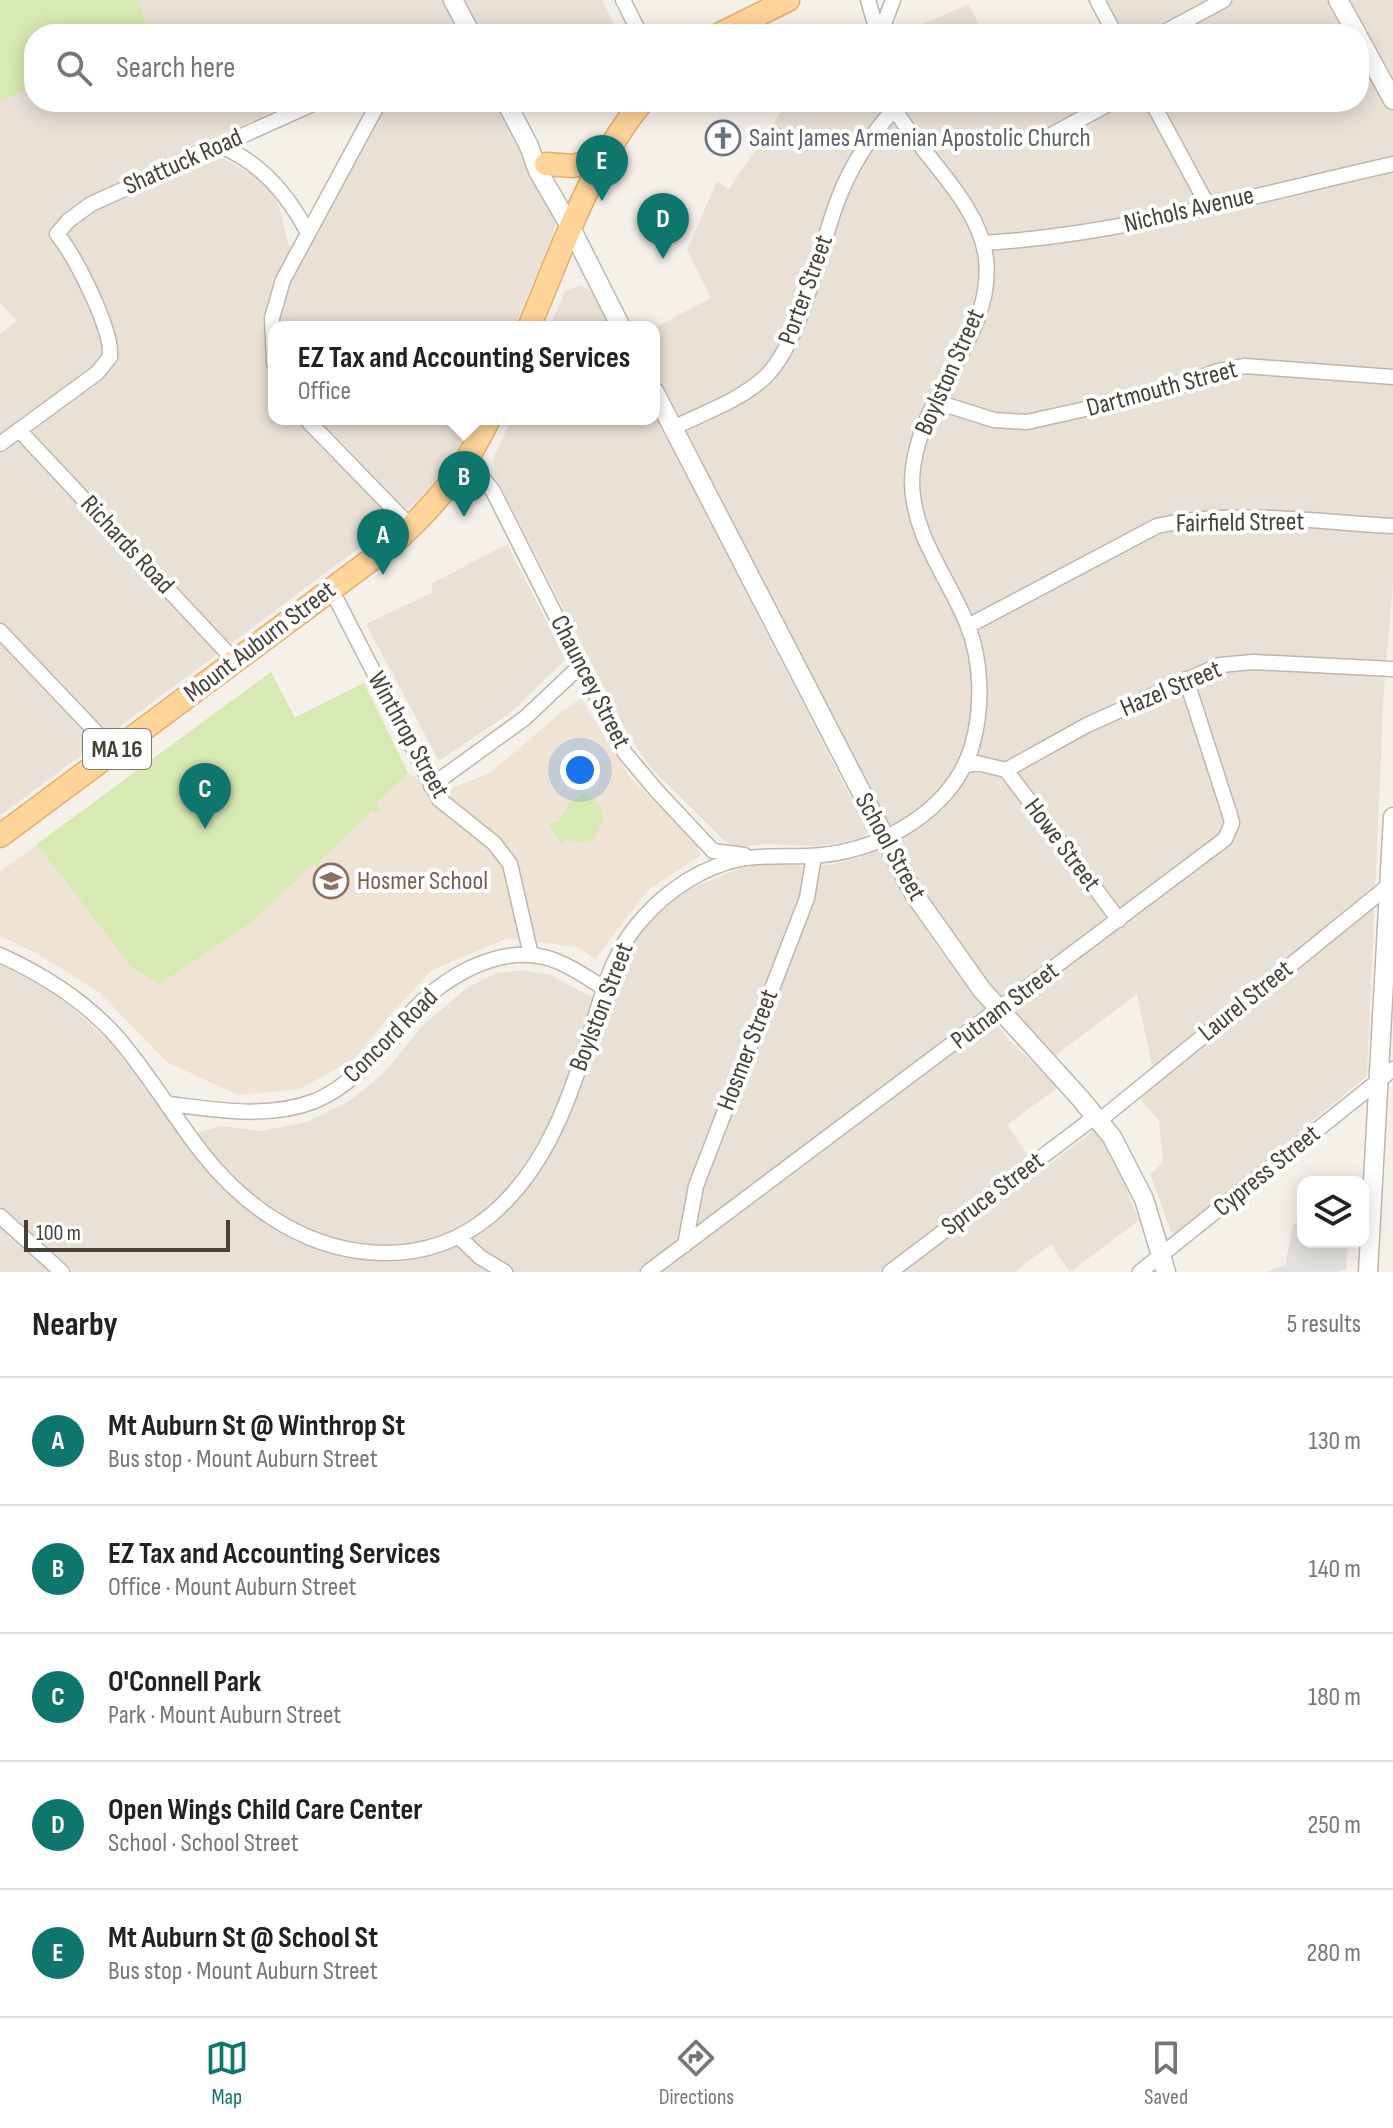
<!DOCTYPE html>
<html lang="en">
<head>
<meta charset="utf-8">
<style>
	body { margin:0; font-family:"Sofia Sans Condensed",sans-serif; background:#f6f6f6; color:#222 }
	.controls { position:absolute; right:24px; bottom:24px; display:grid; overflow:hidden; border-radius:16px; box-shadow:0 4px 20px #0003 }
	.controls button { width:72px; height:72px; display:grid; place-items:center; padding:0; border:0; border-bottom:2px solid #e0e0e0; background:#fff; color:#222; font:40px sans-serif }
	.scale { position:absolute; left:24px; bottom:20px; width:206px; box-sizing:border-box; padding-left:8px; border:4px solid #494038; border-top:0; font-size:22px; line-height:28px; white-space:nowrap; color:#494038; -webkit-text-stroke:6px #fff; paint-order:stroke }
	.you { position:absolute; left:580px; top:770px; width:28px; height:28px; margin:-20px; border:6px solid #fff; border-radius:50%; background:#1a73e8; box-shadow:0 0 0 12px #1a73e833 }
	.badge { display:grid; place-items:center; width:52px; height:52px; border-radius:50%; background:#0f766e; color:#fff; font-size:26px; font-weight:700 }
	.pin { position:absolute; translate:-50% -66px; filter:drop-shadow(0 2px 4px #0008) }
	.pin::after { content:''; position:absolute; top:42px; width:28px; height:24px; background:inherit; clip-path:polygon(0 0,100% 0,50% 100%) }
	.popup { position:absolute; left:268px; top:321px; width:392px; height:104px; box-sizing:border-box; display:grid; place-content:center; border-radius:16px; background:#fff; filter:drop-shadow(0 2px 6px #0005); font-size:26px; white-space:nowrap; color:#767676 }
	.popup b { font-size:30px; color:#222 }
	.popup::after { content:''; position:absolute; left:50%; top:100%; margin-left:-16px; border:16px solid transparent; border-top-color:#fff }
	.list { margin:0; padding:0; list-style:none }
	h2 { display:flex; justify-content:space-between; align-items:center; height:104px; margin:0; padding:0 32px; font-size:34px }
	h2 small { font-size:26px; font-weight:400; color:#767676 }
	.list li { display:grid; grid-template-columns:52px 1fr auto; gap:24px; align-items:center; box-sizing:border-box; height:128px; padding:0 32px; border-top:2px solid #e0e0e0 }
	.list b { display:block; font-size:30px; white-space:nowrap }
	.list p { margin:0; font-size:26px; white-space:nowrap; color:#767676 }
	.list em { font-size:26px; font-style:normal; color:#767676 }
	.icon { flex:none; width:44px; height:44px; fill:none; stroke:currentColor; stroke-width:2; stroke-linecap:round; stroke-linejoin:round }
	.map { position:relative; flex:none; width:1393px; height:1272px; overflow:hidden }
	.search { position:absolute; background:#fff; box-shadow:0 4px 20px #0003; left:24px; right:24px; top:24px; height:88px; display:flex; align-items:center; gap:20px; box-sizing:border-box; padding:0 28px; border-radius:32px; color:#767676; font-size:30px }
	.sheet { height:744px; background:#fff }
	nav { display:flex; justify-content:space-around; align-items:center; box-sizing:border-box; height:112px; border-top:2px solid #e0e0e0; background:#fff; font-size:22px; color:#767676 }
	nav a { display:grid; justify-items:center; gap:4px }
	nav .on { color:#0f766e }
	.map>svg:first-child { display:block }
	.residential { fill:#e9e1d8 }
	.education { fill:#eee3d4 }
	.green { fill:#d8e9b3 }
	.parking { fill:#e3e1de }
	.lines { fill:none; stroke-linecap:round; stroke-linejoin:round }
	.minor-casing { stroke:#c0b6ac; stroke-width:17 }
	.tertiary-casing { stroke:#c0b6ac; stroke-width:21 }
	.primary-casing { stroke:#e4ae68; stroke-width:25 }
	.minor { stroke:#fff; stroke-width:14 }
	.tertiary { stroke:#fff; stroke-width:18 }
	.primary { stroke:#fed49a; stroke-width:22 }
	.labels { text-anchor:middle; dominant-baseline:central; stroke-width:8; stroke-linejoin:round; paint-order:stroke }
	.shield { fill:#fff; stroke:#807974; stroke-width:2 }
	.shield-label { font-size:24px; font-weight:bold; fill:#494038 }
	.worship-label { font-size:26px; fill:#5b616d; stroke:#fff; text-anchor:start }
	.street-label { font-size:26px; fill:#494038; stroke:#fff }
	.education-label { font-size:26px; fill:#785e54; stroke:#fff; text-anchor:start }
</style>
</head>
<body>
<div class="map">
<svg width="1393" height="1272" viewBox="0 0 1393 1272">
	<rect width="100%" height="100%" fill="#f5f0ea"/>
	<path class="residential" d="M138 0H446L460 27 443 34H151Z
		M463 0H602L619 34H480Z
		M1088 0H1330L1349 34H1108Z
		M1349 0H1393V77Z
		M969 4 983 34H900Z
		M1359 52 1393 112V583L1384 688 1367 1076 1176 1234 1171 1232 1150 1174 1163 1163 1159 1121 1140 1099 1156 1085 1137 994 1054 1056 980 974 918 882 654 368V328L711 298 687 250 717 181 729 189 788 102H1014L1018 109 1031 102H1359Z
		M34 86V102H294L199 145 255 176 271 192 279 205 288 244 304 257 388 102H496L556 221 552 240 514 327H274V419H473L457 454 422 497 359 548 0 816V334L17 321 0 302V102Z
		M581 285 595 294 611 327H550L565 291Z
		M654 413 866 827 868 835 858 840 817 846 762 844 736 848 725 841 652 769 629 736 495 476 493 458 512 419H654Z
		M507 544 566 659 510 713 439 761 366 624 433 592 431 584Z
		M874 851 881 852 933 941 1008 1039 1058 1087 1007 1125 1039 1172 1095 1130 1115 1161 1139 1220 1070 1272 1051 1244 1014 1272H0V964L41 985 69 1005 110 1042 184 1136 221 1126 261 1131 307 1122 348 1102 384 1073 422 1026 468 987 497 973 522 970 551 975 608 1006 619 969 636 937 660 908 682 892 741 868 772 861 799 866 828 865 858 858Z"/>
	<path class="education" d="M271 672 295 718 364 683 408 773 444 791 490 773 558 715 581 698 631 779 695 841 701 855 648 890 595 959 577 947 508 938 432 970 393 1012 355 1058 300 1089 238 1095 167 1062 99 992 38 954 0 936V872Z"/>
	<path class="green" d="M0 0H138L151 34H34V86L0 102Z
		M271 672 295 718 364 683 408 773 376 803 381 810 377 814 373 810 319 862 321 865 318 868 313 864 252 922 160 984 132 968 37 844Z
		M586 792 601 808 603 823 599 824C598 845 581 844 565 839L562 844 549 825 560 820 570 802Z"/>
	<path class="parking" d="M1303 1218V1242H1348L1346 1269 1339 1272H1267L1285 1265 1293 1225Z"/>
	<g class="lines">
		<g class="minor-casing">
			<path id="minor" d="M623 0 640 34
				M868 0 878 34
				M1097 0 1115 34
				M880 34 893 0
				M1161 34 1224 0
				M1152 102 1208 206
				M1044 139 1112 102
				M220 146C261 162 288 195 308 233
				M983 243C1122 235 1258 194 1393 164
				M274 363 272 318 283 280 379 102
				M934 401 994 420 1027 422 1166 391 1218 371 1245 366 1393 377
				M306 419 411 527
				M673 428C703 413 739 401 764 378 802 343 819 247 839 197 852 164 871 135 894 109
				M19 430 235 661
				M0 444 97 373 110 357C113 330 75 256 57 234L68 221 91 204 317 102
				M463 466 486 482 493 491 625 753 656 790 713 851 744 855
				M331 589 439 799 494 843 510 864 531 955
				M968 626 1157 526C1227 509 1320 522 1393 526
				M0 631 114 751
				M964 766 977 763 1006 770 1087 725 1220 665 1253 662 1393 669
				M1006 770 1119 920
				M431 786 525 718 581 665
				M0 955C44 975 85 1001 117 1037 149 1074 173 1116 203 1154 248 1211 312 1253 386 1253 425 1253 461 1240 491 1215 551 1164 572 1090 595 1018 606 981 617 945 644 917 669 889 703 867 740 859 767 854 795 858 822 855 884 849 953 809 972 746 983 708 982 660 967 624 948 577 912 535 912 481 914 396 995 340 986 259 980 201 917 153 891 102
				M169 1104C218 1110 268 1119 315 1101 356 1084 381 1047 409 1015 441 979 494 946 544 957 565 962 586 977 604 988
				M1100 1120 1393 882
				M0 1216 62 1272
				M459 1237 480 1257 505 1272
				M685 1245 696 1186 807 898 814 856
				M648 1272 1225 839 1232 823 1230 815 1186 679
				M890 1272 1096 1116
				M1140 1272 1393 1069"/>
		</g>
		<g class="tertiary-casing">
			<path id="tertiary" d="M453 0 471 34
				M1338 0 1357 34
				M1359 38 1393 100
				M506 102 529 146 538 171 571 228 621 327
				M654 391 914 894 982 990 1080 1098 1112 1137 1144 1199 1166 1272
				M1368 1272 1393 817"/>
		</g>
		<g class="primary-casing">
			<path id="primary" d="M720 34 788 0
				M546 164 573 166 604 157
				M529 327C562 250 589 167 642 102
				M0 836 391 545C433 508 465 470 489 419"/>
		</g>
		<use href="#minor" class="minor"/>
		<use href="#tertiary" class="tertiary"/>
		<use href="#primary" class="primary"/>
	</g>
	<defs>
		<g id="church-ring" transform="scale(1.8)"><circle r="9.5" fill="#fff" stroke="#6b7280" stroke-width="1.5"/><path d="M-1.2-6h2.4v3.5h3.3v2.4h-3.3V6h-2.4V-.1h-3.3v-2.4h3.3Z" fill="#6b7280"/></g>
		<g id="school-ring" transform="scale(1.8)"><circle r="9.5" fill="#fff" stroke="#8d6e63" stroke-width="1.5"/><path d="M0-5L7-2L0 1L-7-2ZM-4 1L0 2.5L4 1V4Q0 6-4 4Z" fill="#8d6e63"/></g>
	</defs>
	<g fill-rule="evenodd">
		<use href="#church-ring" x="723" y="138"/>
		<use href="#school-ring" x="331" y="881"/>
	</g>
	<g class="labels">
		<rect class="shield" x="83" y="729" width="68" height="40" rx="6"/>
		<g class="shield-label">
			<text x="117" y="749">MA 16</text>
		</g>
		<g class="worship-label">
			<text x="749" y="138">Saint James Armenian Apostolic Church</text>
		</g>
		<g class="street-label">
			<text transform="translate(183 162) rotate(-24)">Shattuck Road</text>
			<text transform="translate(1189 210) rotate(-13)">Nichols Avenue</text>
			<text transform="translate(806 290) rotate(-70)">Porter Street</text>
			<text transform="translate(950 372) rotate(-66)">Boylston Street</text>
			<text transform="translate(1162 389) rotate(-15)">Dartmouth Street</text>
			<text transform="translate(1240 523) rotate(-1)">Fairfield Street</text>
			<text transform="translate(127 545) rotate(47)">Richards Road</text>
			<text transform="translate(260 642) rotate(-37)">Mount Auburn Street</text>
			<text transform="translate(590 682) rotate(63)">Chauncey Street</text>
			<text transform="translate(1171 689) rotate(-23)">Hazel Street</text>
			<text transform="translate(408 735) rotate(61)">Winthrop Street</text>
			<text transform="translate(1062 845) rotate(53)">Howe Street</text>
			<text transform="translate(890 847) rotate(61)">School Street</text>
			<text transform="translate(1246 1001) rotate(-39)">Laurel Street</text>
			<text transform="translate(1005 1006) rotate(-37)">Putnam Street</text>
			<text transform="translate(602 1007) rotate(-69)">Boylston Street</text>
			<text transform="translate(391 1036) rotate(-45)">Concord Road</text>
			<text transform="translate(748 1050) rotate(-69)">Hosmer Street</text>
			<text transform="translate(1267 1171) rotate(-39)">Cypress Street</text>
			<text transform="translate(993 1194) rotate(-37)">Spruce Street</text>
		</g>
		<g class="education-label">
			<text x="357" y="881">Hosmer School</text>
		</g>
	</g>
</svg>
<div class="controls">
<button><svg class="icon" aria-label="layers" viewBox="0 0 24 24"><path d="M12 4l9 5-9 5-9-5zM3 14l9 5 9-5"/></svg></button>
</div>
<div class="scale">100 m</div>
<div class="you"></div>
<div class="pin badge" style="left:383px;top:575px">A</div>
<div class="pin badge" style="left:464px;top:517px">B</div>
<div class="popup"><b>EZ Tax and Accounting Services</b>Office</div>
<div class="pin badge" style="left:205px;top:829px">C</div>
<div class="pin badge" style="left:663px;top:259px">D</div>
<div class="pin badge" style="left:602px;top:201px">E</div>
<div class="search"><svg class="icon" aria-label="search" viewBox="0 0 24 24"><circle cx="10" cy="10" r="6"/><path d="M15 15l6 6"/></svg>Search here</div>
</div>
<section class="sheet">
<h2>Nearby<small>5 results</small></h2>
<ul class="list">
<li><span class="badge">A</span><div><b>Mt Auburn St @ Winthrop St</b><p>Bus stop · Mount Auburn Street</p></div><em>130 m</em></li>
<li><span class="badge">B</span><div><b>EZ Tax and Accounting Services</b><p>Office · Mount Auburn Street</p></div><em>140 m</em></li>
<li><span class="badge">C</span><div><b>O'Connell Park</b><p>Park · Mount Auburn Street</p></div><em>180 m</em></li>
<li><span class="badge">D</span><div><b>Open Wings Child Care Center</b><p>School · School Street</p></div><em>250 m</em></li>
<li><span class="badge">E</span><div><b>Mt Auburn St @ School St</b><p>Bus stop · Mount Auburn Street</p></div><em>280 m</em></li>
</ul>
</section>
<nav>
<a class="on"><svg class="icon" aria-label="map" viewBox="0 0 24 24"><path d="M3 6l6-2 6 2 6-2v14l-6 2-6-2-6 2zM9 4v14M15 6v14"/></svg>Map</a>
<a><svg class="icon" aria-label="directions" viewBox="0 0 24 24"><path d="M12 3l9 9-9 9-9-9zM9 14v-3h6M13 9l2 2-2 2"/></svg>Directions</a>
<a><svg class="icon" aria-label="saved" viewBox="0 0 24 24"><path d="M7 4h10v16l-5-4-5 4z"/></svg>Saved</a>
</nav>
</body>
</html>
